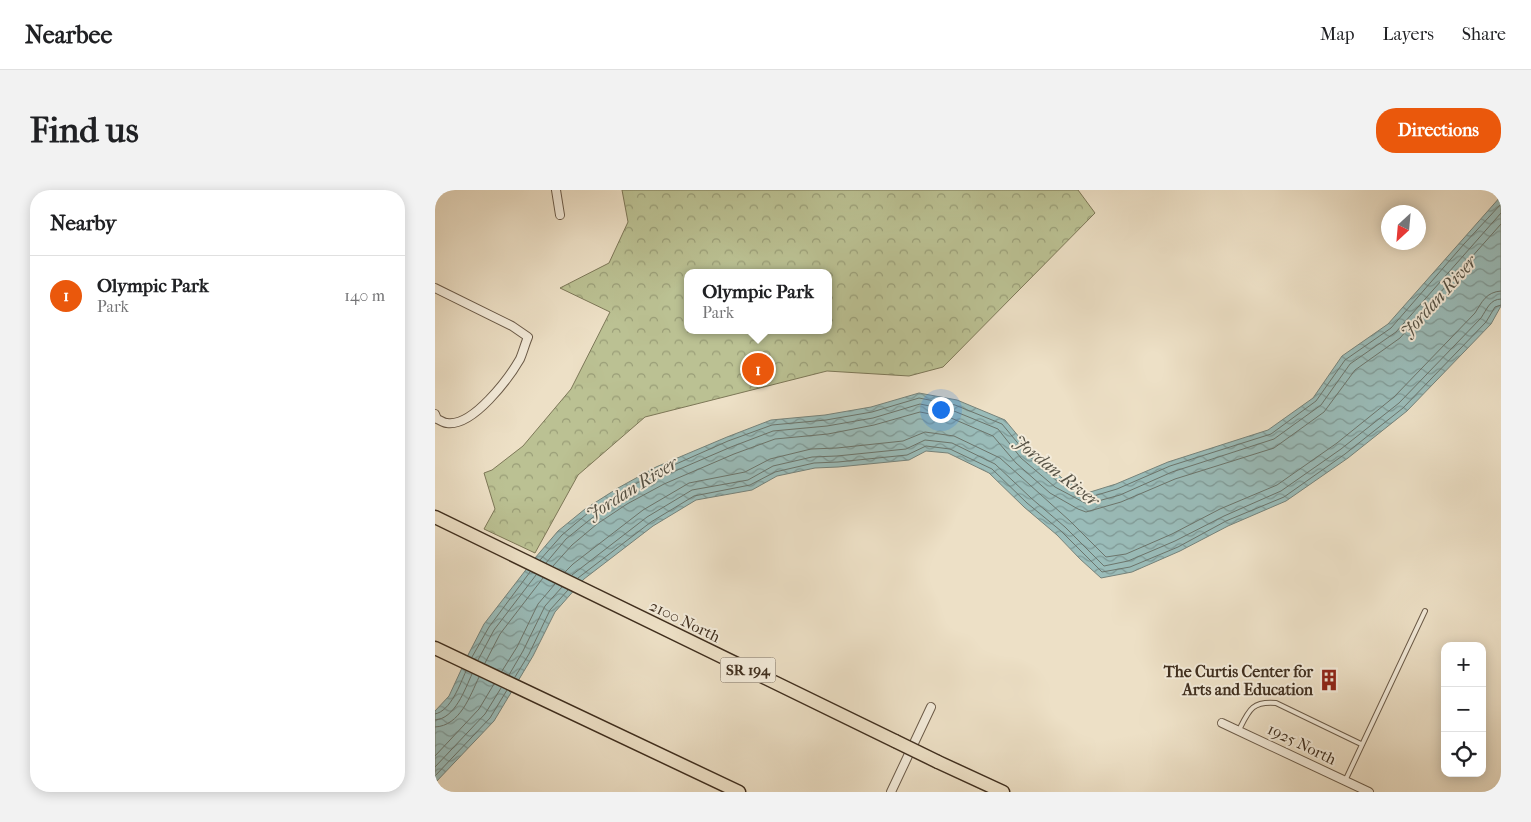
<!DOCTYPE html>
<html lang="en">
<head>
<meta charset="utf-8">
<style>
	body { margin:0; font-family:"IM FELL French Canon",serif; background:#f2f2f2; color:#202124 }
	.controls { position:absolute; right:15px; bottom:15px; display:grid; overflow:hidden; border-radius:10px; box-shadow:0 2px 12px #0003 }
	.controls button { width:45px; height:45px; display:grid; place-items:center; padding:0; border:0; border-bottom:1px solid #e0e0e0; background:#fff; color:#202124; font:25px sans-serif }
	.compass { position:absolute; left:946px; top:15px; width:45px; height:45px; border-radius:50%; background:#fff; box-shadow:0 2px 12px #0003; rotate:206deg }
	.you { position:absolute; left:505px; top:219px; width:18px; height:18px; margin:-12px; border:4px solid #fff; border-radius:50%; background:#1a73e8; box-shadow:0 0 0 8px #1a73e833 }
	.badge { display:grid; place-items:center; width:32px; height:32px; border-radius:50%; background:#ea580c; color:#fff; font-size:16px; font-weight:700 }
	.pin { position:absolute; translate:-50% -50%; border:2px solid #fff; box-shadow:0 1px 5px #0006 }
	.popup { position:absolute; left:249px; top:79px; width:148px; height:65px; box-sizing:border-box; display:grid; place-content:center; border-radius:10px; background:#fff; filter:drop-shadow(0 1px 4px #0005); font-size:16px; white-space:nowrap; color:#757577 }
	.popup b { font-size:19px; color:#202124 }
	.popup::after { content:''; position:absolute; left:50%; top:100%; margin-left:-10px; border:10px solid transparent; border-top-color:#fff }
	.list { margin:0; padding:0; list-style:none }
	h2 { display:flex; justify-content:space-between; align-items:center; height:65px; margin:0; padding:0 20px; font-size:21px }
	h2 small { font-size:16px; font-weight:400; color:#757577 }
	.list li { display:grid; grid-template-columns:32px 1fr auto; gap:15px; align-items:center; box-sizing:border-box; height:80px; padding:0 20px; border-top:1px solid #e0e0e0 }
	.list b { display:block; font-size:19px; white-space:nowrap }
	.list p { margin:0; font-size:16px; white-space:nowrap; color:#757577 }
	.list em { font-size:16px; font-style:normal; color:#757577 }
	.icon { flex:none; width:28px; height:28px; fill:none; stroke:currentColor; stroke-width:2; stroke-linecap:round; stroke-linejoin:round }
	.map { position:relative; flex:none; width:1066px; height:602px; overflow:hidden; border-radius:20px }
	header { display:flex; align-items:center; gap:30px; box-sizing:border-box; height:70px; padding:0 25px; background:#fff; border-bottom:1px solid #e0e0e0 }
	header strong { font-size:24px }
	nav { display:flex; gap:28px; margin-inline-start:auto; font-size:18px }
	.intro { display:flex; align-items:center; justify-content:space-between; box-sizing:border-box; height:120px; padding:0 30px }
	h1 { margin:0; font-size:35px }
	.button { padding:12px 22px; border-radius:20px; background:#ea580c; color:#fff; font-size:18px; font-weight:700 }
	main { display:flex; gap:30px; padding:0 30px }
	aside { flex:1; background:#fff; border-radius:20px; box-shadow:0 2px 12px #0003 }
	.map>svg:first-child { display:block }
	.park { fill:url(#park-crowns); stroke:#7d7858; fill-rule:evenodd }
	.water { fill:url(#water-waves); stroke:#76837b }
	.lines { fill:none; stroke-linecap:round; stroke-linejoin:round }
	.shore { stroke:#6c756c; stroke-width:1 }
	.service-casing { stroke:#6a5a48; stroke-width:6 }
	.minor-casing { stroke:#6a5a48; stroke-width:10 }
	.trunk-casing { stroke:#3f2e1e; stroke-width:15 }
	.service { stroke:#f3ebda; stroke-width:4 }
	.minor { stroke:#f3ebda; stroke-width:8 }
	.trunk { stroke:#ede0c6; stroke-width:12 }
	.trunk-bridge-casing { stroke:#3f2e1e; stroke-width:15; stroke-linecap:butt }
	.trunk-bridge { stroke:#ede0c6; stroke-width:12 }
	.labels { text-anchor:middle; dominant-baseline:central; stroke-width:4; stroke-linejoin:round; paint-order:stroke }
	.shield { fill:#f3ebda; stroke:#756756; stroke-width:1 }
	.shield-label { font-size:15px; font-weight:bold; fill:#3f2e1e }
	.street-label { font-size:16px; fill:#3f2e1e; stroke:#f3ebda }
	.poi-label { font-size:16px; font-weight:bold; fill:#3f2e1e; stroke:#f3ebda; text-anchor:end }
	.water-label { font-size:18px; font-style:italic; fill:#565245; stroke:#f3ebda }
</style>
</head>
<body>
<header>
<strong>Nearbee</strong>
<nav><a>Map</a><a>Layers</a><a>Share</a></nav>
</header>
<div class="intro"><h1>Find us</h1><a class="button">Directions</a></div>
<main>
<aside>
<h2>Nearby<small></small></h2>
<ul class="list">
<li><span class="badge">1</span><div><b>Olympic Park</b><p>Park</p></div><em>140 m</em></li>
</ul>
</aside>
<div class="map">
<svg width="1066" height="602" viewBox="0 0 1066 602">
	<defs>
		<pattern id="park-crowns" width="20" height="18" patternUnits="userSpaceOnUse" patternTransform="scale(1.25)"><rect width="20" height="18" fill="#bbc193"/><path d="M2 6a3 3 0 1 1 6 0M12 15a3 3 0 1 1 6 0" fill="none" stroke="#999d77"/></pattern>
		<pattern id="water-waves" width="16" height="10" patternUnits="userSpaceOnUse" patternTransform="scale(1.25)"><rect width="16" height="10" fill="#9abcb9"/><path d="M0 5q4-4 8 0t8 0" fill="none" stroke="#7f9996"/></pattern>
	</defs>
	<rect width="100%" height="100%" fill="#ede0c6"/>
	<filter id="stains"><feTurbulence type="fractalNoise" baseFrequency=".004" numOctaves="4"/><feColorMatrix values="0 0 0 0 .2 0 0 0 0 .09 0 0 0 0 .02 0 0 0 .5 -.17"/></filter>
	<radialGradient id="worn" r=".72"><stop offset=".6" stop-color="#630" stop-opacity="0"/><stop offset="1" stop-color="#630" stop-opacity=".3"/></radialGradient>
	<path class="park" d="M187 0H643L660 23 508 177 474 186 392 181 210 227 143 285 100 363 49 339 60 319 49 283 57 280 88 256 136 199 175 122 125 98 174 73 193 32ZM253 83H393V140H253Z"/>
	<path class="water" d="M1066 6V116L1056 134 972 221 913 268 851 311 793 336 745 361 697 382 666 388 645 369 622 345 589 317 554 283 513 263 491 261 474 270 403 277 380 278 342 286 317 300 261 310 218 336 149 389 120 422 98 466 59 531 0 593V521L14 506 33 465 49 434 100 368 123 341 150 319 183 298 221 277 292 247 336 230 390 225 436 217 484 203 522 210 570 230 594 259 627 288 652 303 681 294 733 272 833 240 878 208 907 166 953 134Z"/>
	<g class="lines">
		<path class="shore" d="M105 370 127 345 153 323 185 302 223 282 293 251 337 235 391 230 437 222 484 208 520 215 567 234 591 263 623 292 652 308 682 299 735 276 836 244 881 211 910 170 956 138 1029 54 1066 14
			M111 373 131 349 157 328 188 308 226 287 296 257 338 241 392 236 438 228 485 214 519 221 563 239 586 268 620 297 652 314 685 305 737 282 839 249 886 215 915 174 961 142 1066 23
			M118 376 137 355 162 334 192 314 229 294 299 264 340 249 393 244 439 235 485 222 516 228 558 246 581 273 615 303 643 319 651 322 686 312 740 289 839 258 889 222 920 180 965 148 1066 34
			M130 382 138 374 208 320 254 293 310 282 335 269 376 259 402 258 468 251 490 242 519 246 565 268 635 331 671 367 691 364 737 344 785 319 842 295 902 253 959 207 1040 123C1047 112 1051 102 1066 101
			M137 385 212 327 257 300 313 290 338 276 377 267 402 266 471 259 490 250 517 253 560 274 596 308 630 337 669 376 693 371 740 351 789 326 846 301 906 259 964 213 1046 128C1052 119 1055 109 1066 109
			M143 388 216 332 259 306 315 295 340 282 379 273 403 272 472 265 491 256 515 259 557 279 592 313 626 341 667 382 695 377 743 357 791 331 849 307 910 264 968 218 1051 132 1060 117 1066 115
			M37 467 54 437 95 382
			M43 470 59 440 101 385
			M50 473 65 444 108 388
			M67 481 82 457 103 414 120 394
			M74 485 88 461 110 416 127 397
			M80 487 94 464 115 420 133 400
			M0 524C16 521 25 494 31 481
			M0 530C20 529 30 499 37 484
			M0 537C25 536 35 506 44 487
			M0 566 44 519 59 494
			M0 577 50 524 66 498
			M0 586 55 528 72 500"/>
		<g class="service-casing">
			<path id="service" d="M804 540C814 520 817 511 841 513L926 554
				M910 591 990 421"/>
		</g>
		<g class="minor-casing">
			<path id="minor" d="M121 0 125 25
				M0 98 77 136 93 147C90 154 88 162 85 169 74 188 38 237 12 233 9 233 5 230 2 229L0 224
				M787 533 934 602
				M456 602 496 517"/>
		</g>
		<g class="trunk-casing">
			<path id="trunk" d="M0 327 460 551
				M0 458 304 602
				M503 572 568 602"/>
		</g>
		<use href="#service" class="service"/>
		<use href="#minor" class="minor"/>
		<use href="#trunk" class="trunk"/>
		<g class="trunk-bridge-casing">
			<path id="trunk-bridge" d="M460 551 503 572"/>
		</g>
		<use href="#trunk-bridge" class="trunk-bridge"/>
	</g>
	<defs>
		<g id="building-bare" transform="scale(1.725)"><path d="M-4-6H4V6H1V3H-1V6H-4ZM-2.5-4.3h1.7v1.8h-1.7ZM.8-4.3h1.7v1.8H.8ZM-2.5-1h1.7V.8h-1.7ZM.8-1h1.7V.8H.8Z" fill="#8f2418" stroke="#f3ebda" stroke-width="2.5" paint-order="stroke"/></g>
	</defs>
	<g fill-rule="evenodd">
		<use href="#building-bare" x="894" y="490"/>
	</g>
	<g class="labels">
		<rect class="shield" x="285.5" y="467.5" width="55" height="25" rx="4"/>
		<g class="shield-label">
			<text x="313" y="480">SR 194</text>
		</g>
		<g class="street-label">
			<text transform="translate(250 431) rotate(26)">2100 North</text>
			<text transform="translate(867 554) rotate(26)">1925 North</text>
		</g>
		<g class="poi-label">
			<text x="878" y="481">The Curtis Center for<tspan x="878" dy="18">Arts and Education</tspan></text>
		</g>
		<g class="water-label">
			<text transform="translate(1004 107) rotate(-48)">Jordan River</text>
			<text transform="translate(621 281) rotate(38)">Jordan River</text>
			<text transform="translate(197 299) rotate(-32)">Jordan River</text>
		</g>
	</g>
	<rect width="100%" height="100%" filter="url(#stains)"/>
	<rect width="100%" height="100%" fill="url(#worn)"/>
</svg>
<div class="controls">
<button>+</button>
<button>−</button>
<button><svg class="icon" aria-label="locate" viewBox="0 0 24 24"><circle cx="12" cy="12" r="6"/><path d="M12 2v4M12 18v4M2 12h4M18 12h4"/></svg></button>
</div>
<svg class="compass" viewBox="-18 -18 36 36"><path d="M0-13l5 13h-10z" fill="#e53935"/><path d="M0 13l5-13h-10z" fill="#757577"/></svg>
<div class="you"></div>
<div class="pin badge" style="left:323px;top:179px">1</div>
<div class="popup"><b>Olympic Park</b>Park</div>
</div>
</main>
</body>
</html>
